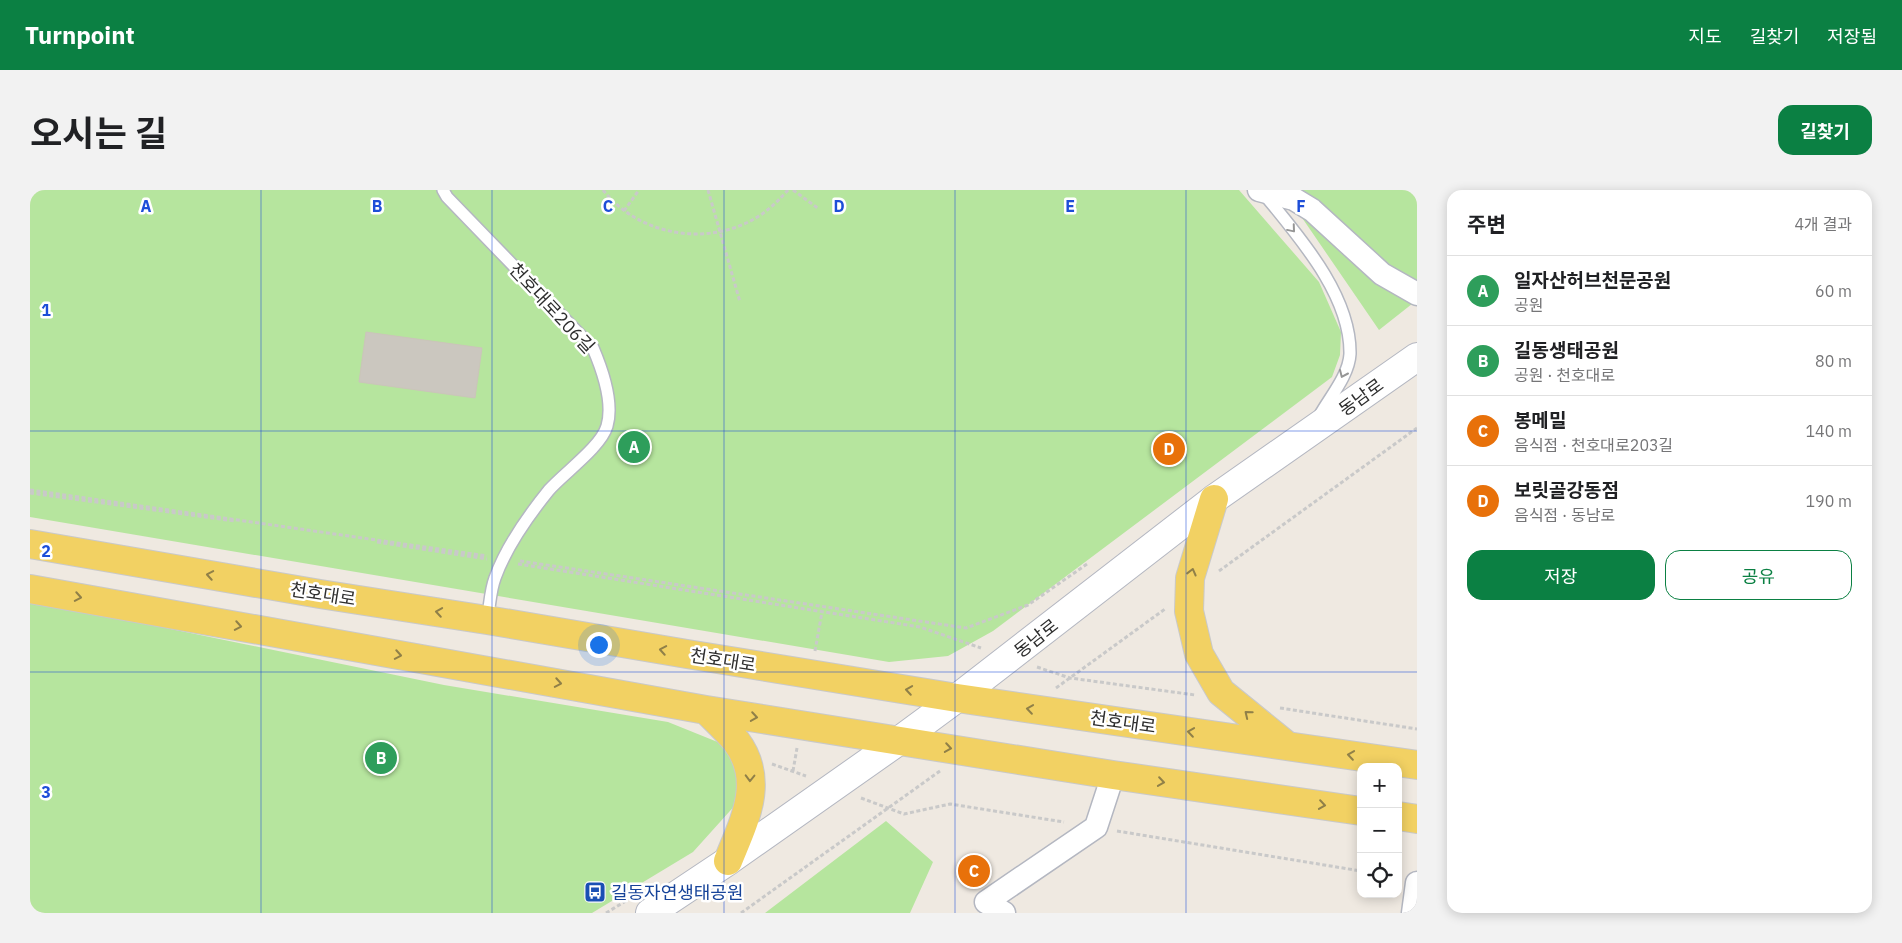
<!DOCTYPE html>
<html lang="ko">
<head>
<meta charset="utf-8">
<style>
	body { margin:0; font-family:"IBM Plex Sans","Noto Sans KR",sans-serif; background:#f2f2f2; color:#202124 }
	.controls { position:absolute; right:15px; bottom:15px; display:grid; overflow:hidden; border-radius:10px; box-shadow:0 2px 12px #0003 }
	.controls button { width:45px; height:45px; display:grid; place-items:center; padding:0; border:0; border-bottom:1px solid #e0e0e0; background:#fff; color:#202124; font:25px sans-serif }
	.you { position:absolute; left:568px; top:454px; width:18px; height:18px; margin:-12px; border:4px solid #fff; border-radius:50%; background:#1a73e8; box-shadow:0 0 0 8px #1a73e833 }
	.badge { display:grid; place-items:center; width:32px; height:32px; border-radius:50%; background:#0b8043; color:#fff; font-size:16px; font-weight:700 }
	.pin { position:absolute; translate:-50% -50%; border:2px solid #fff; box-shadow:0 1px 5px #0006 }
	.list { margin:0; padding:0; list-style:none }
	h2 { display:flex; justify-content:space-between; align-items:center; height:65px; margin:0; padding:0 20px; font-size:21px }
	h2 small { font-size:16px; font-weight:400; color:#757577 }
	.list li { display:grid; grid-template-columns:32px 1fr auto; gap:15px; align-items:center; box-sizing:border-box; height:70px; padding:0 20px; border-top:1px solid #e0e0e0 }
	.list b { display:block; font-size:19px; white-space:nowrap }
	.list p { margin:0; font-size:16px; white-space:nowrap; color:#757577 }
	.list em { font-size:16px; font-style:normal; color:#757577 }
	.actions { display:flex; gap:10px; padding:15px 20px }
	.actions a { flex:1; padding:11px 0; border:1px solid #0b8043; border-radius:15px; text-align:center; font-size:18px; color:#0b8043 }
	.actions .main { background:#0b8043; color:#fff }
	.icon { flex:none; width:28px; height:28px; fill:none; stroke:currentColor; stroke-width:2; stroke-linecap:round; stroke-linejoin:round }
	.map { position:relative; flex:none; width:1387px; height:723px; overflow:hidden; border-radius:15px }
	header { display:flex; align-items:center; gap:30px; box-sizing:border-box; height:70px; padding:0 25px; background:#0b8043; color:#fff }
	header strong { font-size:24px }
	nav { display:flex; gap:28px; margin-inline-start:auto; font-size:18px }
	.intro { display:flex; align-items:center; justify-content:space-between; box-sizing:border-box; height:120px; padding:0 30px }
	h1 { margin:0; font-size:35px }
	.button { padding:12px 22px; border-radius:15px; background:#0b8043; color:#fff; font-size:18px; font-weight:700 }
	main { display:flex; gap:30px; padding:0 30px }
	aside { flex:1; background:#fff; border-radius:15px; box-shadow:0 2px 12px #0003 }
	.map>svg:first-child { display:block }
	.green { fill:#b6e59e }
	.building { fill:#cbc7bf; stroke:#cbc5ba }
	.lines { fill:none; stroke-linecap:round; stroke-linejoin:round }
	.service-casing { stroke:#b4b7c1; stroke-width:14 }
	.minor-casing { stroke:#b4b7c1; stroke-width:25 }
	.secondary-casing { stroke:#b4b7c1; stroke-width:30 }
	.primary-casing { stroke:#c9c9c9; stroke-width:30 }
	.path { stroke:#c9c9c9; stroke-width:3; stroke-dasharray:4 2.5; stroke-linecap:butt }
	.service { stroke:#fff; stroke-width:11 }
	.minor { stroke:#fff; stroke-width:22 }
	.secondary { stroke:#fff; stroke-width:28 }
	.primary { stroke:#f2d163; stroke-width:28 }
	.oneway { stroke:#969696 }
	.oneway2 { stroke:#908048 }
	.grid { fill:none; stroke:#1d4ed8; stroke-width:1; stroke-opacity:0.55 }
	.labels { text-anchor:middle; dominant-baseline:central; stroke-width:5; stroke-linejoin:round; paint-order:stroke }
	.street-label { font-size:18px; fill:#2e2e2e; stroke:#fff }
	.transit-label { font-size:18px; fill:#164399; stroke:#fff; text-anchor:start }
	.grid-label { font-size:16px; text-anchor:middle; font-weight:bold; fill:#1d4ed8; stroke:#fff; stroke-width:5; stroke-linejoin:round; paint-order:stroke }
</style>
</head>
<body>
<header>
<strong>Turnpoint</strong>
<nav><a>지도</a><a>길찾기</a><a>저장됨</a></nav>
</header>
<div class="intro"><h1>오시는 길</h1><a class="button">길찾기</a></div>
<main>
<div class="map">
<svg width="1387" height="723" viewBox="0 0 1387 723">
	<rect width="100%" height="100%" fill="#efe9e1"/>
	<path class="green" d="M0 0H1209L1289 92 1311 142 1310 165 1302 187 963 441 918 466 859 472 0 327Z
		M1253 0H1387V110L1349 140Z
		M0 410 414 495 638 532 695 555 708 580V612L663 662 562 723H0Z
		M856 631 903 672 880 723H735Z"/>
	<path class="building" d="M336 142 452 158 445 208 329 192Z"/>
	<g class="lines">
		<g class="service-casing">
			<path id="service" d="M413 0 417 7 563 158C572 179 584 212 577 236 571 257 534 283 519 300 498 326 476 357 465 388 460 401 460 416 457 430
				M1234 4C1269 47 1321 105 1320 164 1319 185 1300 207 1290 225"/>
		</g>
		<g class="minor-casing">
			<path id="minor" d="M1229 0 1264 9 1282 20 1352 84 1387 104
				M974 723 956 712 1066 637 1083 585
				M1383 723 1387 693"/>
		</g>
		<g class="secondary-casing">
			<path id="secondary" d="M620 723 698 671 870 550 927 508 1184 309 1387 167"/>
		</g>
		<g class="primary-casing">
			<path id="primary" d="M1184 309 1160 388 1159 421 1169 464 1191 502 1255 554
				M0 354 290 404 457 430 657 464 927 508 1387 575
				M0 399 676 520 1083 585 1331 621
				M676 520C686 530 697 540 706 551 736 591 714 631 698 671
				M1368 626 1387 629"/>
		</g>
		<path class="path" d="M573 0C609 46 679 58 729 26 740 19 749 10 758 0
			M678 0 710 112
			M763 0 789 19
			M594 21 609 0
			M0 300 457 366
			M0 303 205 331
			M347 352 457 369
			M490 371 936 438 998 415 1057 374
			M488 374 890 437 951 458
			M1189 381 1387 238
			M785 461 792 422
			M1007 477 1040 488 1165 505
			M1026 498 1135 419
			M1250 518 1387 539
			M742 574 776 586
			M763 581 767 558
			M831 608 874 624 920 614 1034 632
			M1087 641 1331 681
			M576 723 599 709
			M711 723 910 581"/>
		<use href="#service" class="service"/>
		<use href="#minor" class="minor"/>
		<use href="#secondary" class="secondary"/>
		<use href="#primary" class="primary"/>
	</g>
	<defs><path id="oneway-chevron" d="M-2-3.5L2.5 0L-2 3.5" fill="none" stroke-width="1.6" stroke-linecap="round" stroke-linejoin="round" transform="scale(1.25)"/></defs>
	<g class="oneway">
		<use href="#oneway-chevron" transform="translate(1262 39) rotate(50)"/>
		<use href="#oneway-chevron" transform="translate(1313 184) rotate(114)"/>
	</g>
	<g class="oneway2">
		<use href="#oneway-chevron" transform="translate(1162 382) rotate(-76)"/>
		<use href="#oneway-chevron" transform="translate(180 385) rotate(-170)"/>
		<use href="#oneway-chevron" transform="translate(48 407) rotate(10)"/>
		<use href="#oneway-chevron" transform="translate(409 422) rotate(-171)"/>
		<use href="#oneway-chevron" transform="translate(208 436) rotate(10)"/>
		<use href="#oneway-chevron" transform="translate(633 460) rotate(-170)"/>
		<use href="#oneway-chevron" transform="translate(368 465) rotate(10)"/>
		<use href="#oneway-chevron" transform="translate(528 493) rotate(10)"/>
		<use href="#oneway-chevron" transform="translate(879 500) rotate(-171)"/>
		<use href="#oneway-chevron" transform="translate(1000 519) rotate(-172)"/>
		<use href="#oneway-chevron" transform="translate(1218 524) rotate(-141)"/>
		<use href="#oneway-chevron" transform="translate(724 527) rotate(9)"/>
		<use href="#oneway-chevron" transform="translate(1161 542) rotate(-172)"/>
		<use href="#oneway-chevron" transform="translate(918 558) rotate(9)"/>
		<use href="#oneway-chevron" transform="translate(1321 565) rotate(-172)"/>
		<use href="#oneway-chevron" transform="translate(720 588) rotate(91)"/>
		<use href="#oneway-chevron" transform="translate(1131 592) rotate(8)"/>
		<use href="#oneway-chevron" transform="translate(1292 615) rotate(8)"/>
	</g>
	<path class="grid" d="M231 0V723M462 0V723M694 0V723M925 0V723M1156 0V723M0 241H1387M0 482H1387"/>
	<defs>
		<g id="bus-square" transform="scale(1.125)"><rect x="-9" y="-9" width="18" height="18" rx="4" fill="#1a4fb4" stroke="#fff"/><path d="M-5-6H5V4H4V6H2V4H-2V6H-4V4H-5ZM-3.5-4V0h7V-4ZM-3.5 1.2v1.5H-2V1.2ZM2 1.2v1.5H3.5V1.2Z" fill="#fff"/></g>
	</defs>
	<g fill-rule="evenodd">
		<use href="#bus-square" x="565" y="702"/>
	</g>
	<g class="labels">
		<g class="street-label">
			<text transform="translate(522 118) rotate(47)">천호대로206길</text>
			<text transform="translate(1331 207) rotate(-36)">동남로</text>
			<text transform="translate(293 404) rotate(9)">천호대로</text>
			<text transform="translate(1006 448) rotate(-38)">동남로</text>
			<text transform="translate(693 470) rotate(9)">천호대로</text>
			<text transform="translate(1093 532) rotate(8)">천호대로</text>
		</g>
		<g class="transit-label">
			<text x="581" y="702">길동자연생태공원</text>
		</g>
	</g>
	<g class="grid-label">
		<text x="116" y="22">A</text>
		<text x="347" y="22">B</text>
		<text x="578" y="22">C</text>
		<text x="809" y="22">D</text>
		<text x="1040" y="22">E</text>
		<text x="1271" y="22">F</text>
		<text x="16" y="126">1</text>
		<text x="16" y="367">2</text>
		<text x="16" y="608">3</text>
	</g>
</svg>
<div class="controls">
<button>+</button>
<button>−</button>
<button><svg class="icon" aria-label="locate" viewBox="0 0 24 24"><circle cx="12" cy="12" r="6"/><path d="M12 2v4M12 18v4M2 12h4M18 12h4"/></svg></button>
</div>
<div class="you"></div>
<div class="pin badge" style="left:604px;top:257px;background:#2e9e5b">A</div>
<div class="pin badge" style="left:351px;top:568px;background:#2e9e5b">B</div>
<div class="pin badge" style="left:944px;top:681px;background:#e8710a">C</div>
<div class="pin badge" style="left:1139px;top:259px;background:#e8710a">D</div>
</div>
<aside>
<h2>주변<small>4개 결과</small></h2>
<ul class="list">
<li><span class="badge" style="background:#2e9e5b">A</span><div><b>일자산허브천문공원</b><p>공원</p></div><em>60 m</em></li>
<li><span class="badge" style="background:#2e9e5b">B</span><div><b>길동생태공원</b><p>공원 · 천호대로</p></div><em>80 m</em></li>
<li><span class="badge" style="background:#e8710a">C</span><div><b>봉메밀</b><p>음식점 · 천호대로203길</p></div><em>140 m</em></li>
<li><span class="badge" style="background:#e8710a">D</span><div><b>보릿골강동점</b><p>음식점 · 동남로</p></div><em>190 m</em></li>
</ul>
<div class="actions"><a class="main">저장</a><a>공유</a></div>
</aside>
</main>
</body>
</html>
